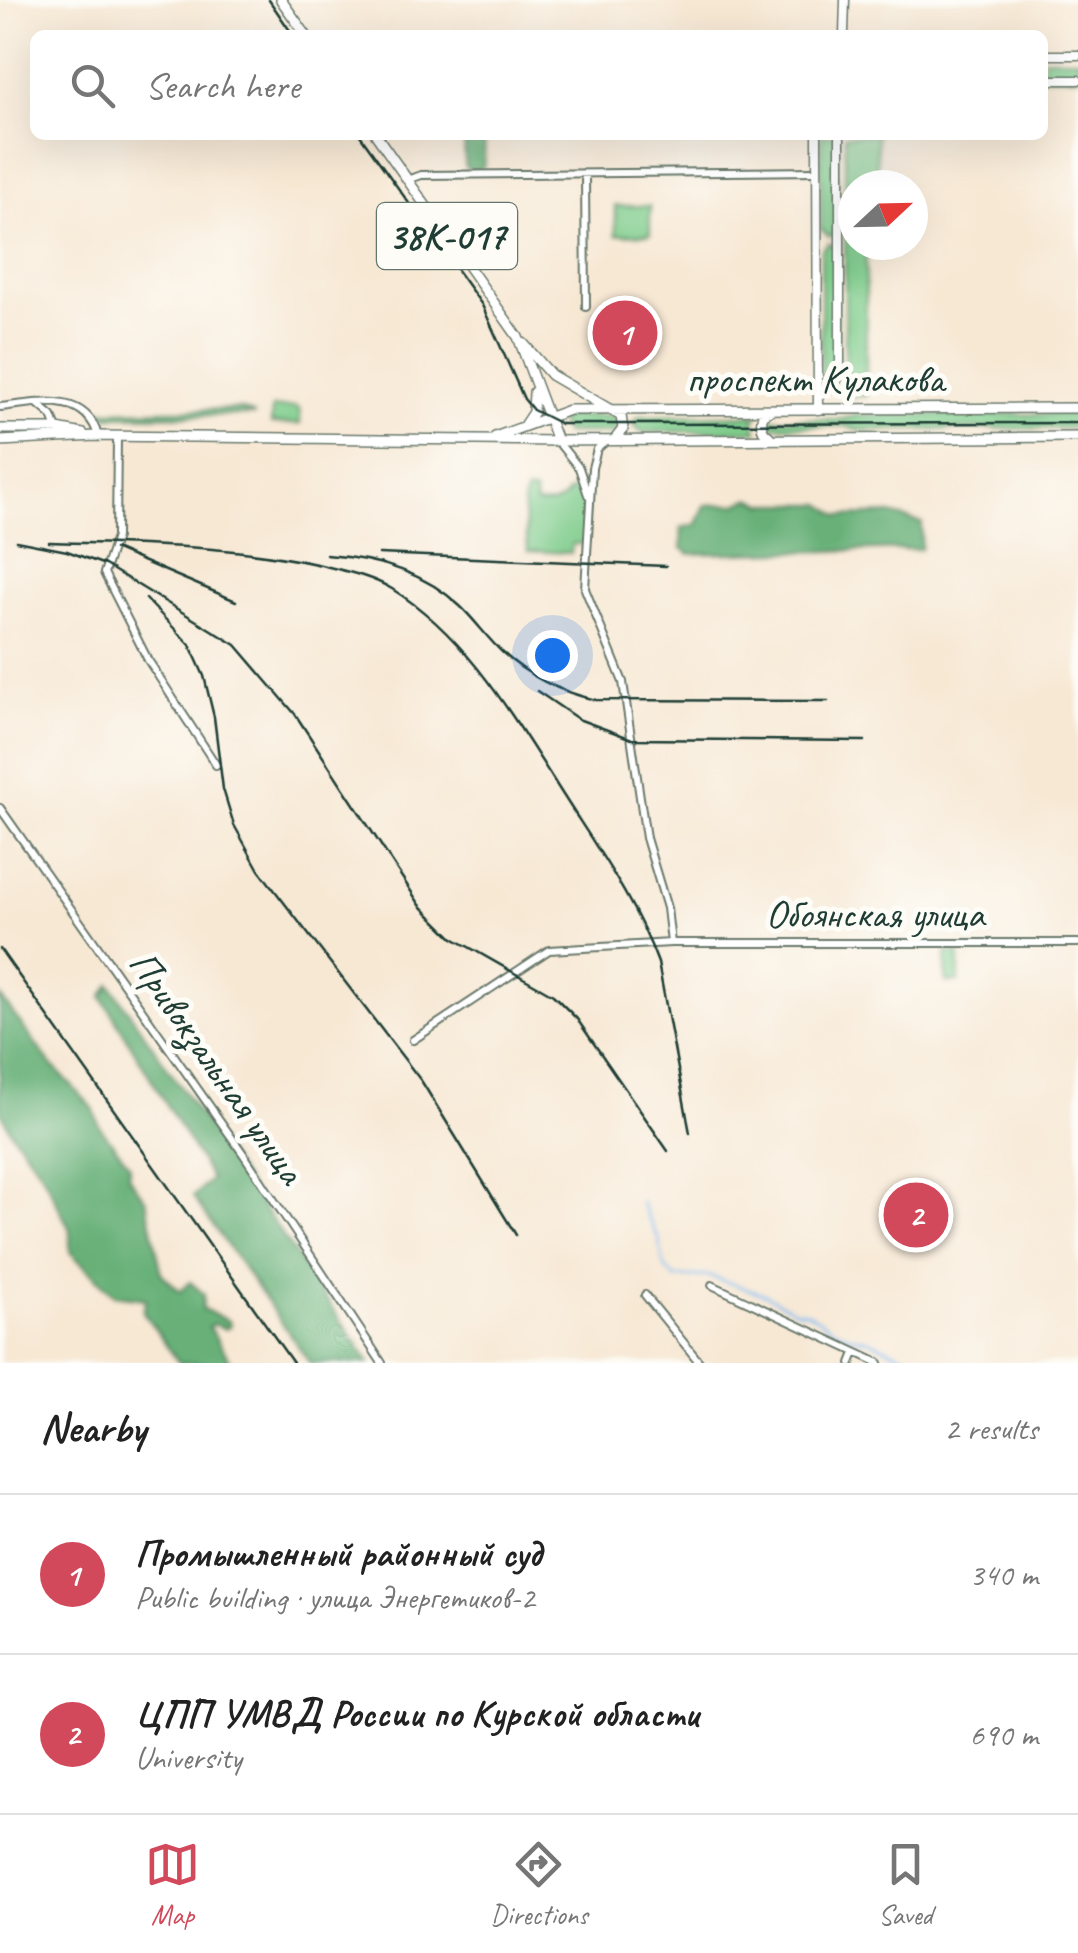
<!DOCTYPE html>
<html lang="en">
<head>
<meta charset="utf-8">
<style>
	body { margin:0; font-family:Caveat,sans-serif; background:#f6f6f6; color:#222 }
	.compass { position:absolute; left:838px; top:170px; width:90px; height:90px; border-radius:50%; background:#fff; box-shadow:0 10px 40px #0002; rotate:68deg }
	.you { position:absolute; left:552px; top:655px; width:35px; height:35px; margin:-25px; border:8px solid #fff; border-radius:50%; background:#1a73e8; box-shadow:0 0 0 15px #1a73e833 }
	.badge { display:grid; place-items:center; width:65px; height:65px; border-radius:50%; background:#d1495b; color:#fff; font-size:32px; font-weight:700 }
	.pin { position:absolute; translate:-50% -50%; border:5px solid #fff; box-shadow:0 2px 10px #0006 }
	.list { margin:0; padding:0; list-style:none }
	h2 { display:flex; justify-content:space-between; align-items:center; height:130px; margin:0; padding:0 40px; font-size:42px }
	h2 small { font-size:32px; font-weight:400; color:#767676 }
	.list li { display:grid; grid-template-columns:65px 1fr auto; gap:30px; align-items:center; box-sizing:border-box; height:160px; padding:0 40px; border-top:2px solid #e0e0e0 }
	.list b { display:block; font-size:38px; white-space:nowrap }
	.list p { margin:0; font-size:32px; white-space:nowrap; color:#767676 }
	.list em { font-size:32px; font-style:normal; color:#767676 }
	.icon { flex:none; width:55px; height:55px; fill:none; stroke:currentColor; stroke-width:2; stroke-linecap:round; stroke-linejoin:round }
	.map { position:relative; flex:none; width:1078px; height:1363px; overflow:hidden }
	.search { position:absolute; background:#fff; box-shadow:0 10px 40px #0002; left:30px; right:30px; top:30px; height:110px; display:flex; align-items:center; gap:25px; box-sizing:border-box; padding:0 35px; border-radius:15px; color:#767676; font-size:38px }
	.sheet { height:450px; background:#fff }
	nav { display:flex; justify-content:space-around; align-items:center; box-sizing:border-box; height:140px; border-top:2px solid #e0e0e0; background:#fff; font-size:28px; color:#767676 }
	nav a { display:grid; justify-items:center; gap:5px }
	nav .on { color:#d1495b }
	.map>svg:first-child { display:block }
	.green { fill:#7fcc8c; stroke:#4f8460; stroke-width:2.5 }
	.forest { fill:#67b078; stroke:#437656; stroke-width:2.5 }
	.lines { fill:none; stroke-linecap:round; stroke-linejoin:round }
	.stream { stroke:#7fbcf2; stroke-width:2.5 }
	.street-casing { stroke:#6b796c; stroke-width:10 }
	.secondary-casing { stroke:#6b796c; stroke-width:11 }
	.primary-casing { stroke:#6b796c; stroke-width:12 }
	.street { stroke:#fff; stroke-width:6 }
	.secondary { stroke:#fff; stroke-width:8 }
	.primary { stroke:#fff; stroke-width:9 }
	.tram { stroke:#1f3d34; stroke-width:2.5 }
	.rail { stroke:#1f3d34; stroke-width:2.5 }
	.labels { text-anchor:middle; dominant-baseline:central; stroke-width:10; stroke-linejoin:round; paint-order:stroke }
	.shield { fill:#fdfcf7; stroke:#62766e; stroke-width:2.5 }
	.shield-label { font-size:38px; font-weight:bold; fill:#1f3d34 }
	.street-label { font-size:40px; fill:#1f3d34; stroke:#fdfcf7 }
</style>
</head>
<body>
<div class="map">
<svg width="1078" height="1363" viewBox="0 0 1078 1363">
	<rect width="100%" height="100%" fill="#fdfcf7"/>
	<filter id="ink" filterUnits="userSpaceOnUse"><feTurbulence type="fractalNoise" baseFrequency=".01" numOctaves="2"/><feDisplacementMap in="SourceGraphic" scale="20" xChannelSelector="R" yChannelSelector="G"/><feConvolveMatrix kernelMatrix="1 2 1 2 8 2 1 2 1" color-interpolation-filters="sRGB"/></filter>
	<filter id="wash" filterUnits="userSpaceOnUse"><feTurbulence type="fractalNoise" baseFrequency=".0048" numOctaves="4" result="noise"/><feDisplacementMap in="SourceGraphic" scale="40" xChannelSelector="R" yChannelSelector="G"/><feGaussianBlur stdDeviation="2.25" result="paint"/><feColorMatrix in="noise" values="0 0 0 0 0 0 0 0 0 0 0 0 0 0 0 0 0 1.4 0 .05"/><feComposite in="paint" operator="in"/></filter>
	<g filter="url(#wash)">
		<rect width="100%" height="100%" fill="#f7e8d4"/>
		<path class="green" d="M1043 58H1078V76H1043Z
			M821 135H837V232L829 237 821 229Z
			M845 135H877V185H853V245H866V396H845Z
			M615 206H650V234L616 235Z
			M829 243 836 248 837 374 829 382 821 374V251Z
			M296 407 300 410V424H271L272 408Z
			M1078 414V428L858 430 844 426H769L768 419H843L857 415Z
			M757 415 754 420 757 431 642 432 634 425 636 418 641 416Z
			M565 416H611L618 421V427L611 433H565L559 424Z
			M570 491H581V496L586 497V544H572L571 553 528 551 523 502 526 492H534L536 504C553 506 560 504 570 491Z
			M946 953H959V982H946Z"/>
		<path class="forest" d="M464 135H485L484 165 480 170 470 171 465 167Z
			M240 409 255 415 100 416 95 414 97 411Z
			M751 498 764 504H822L840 516 891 514 922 523 921 549 690 554 682 548 681 528 697 524 705 505 737 504Z
			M110 984 370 1363H310L193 1197 211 1179 102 997Z
			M0 996 49 1062 93 1108 100 1127 130 1165 128 1176 146 1200 162 1274 180 1291 190 1282 204 1294 202 1309 229 1321 230 1326 226 1329 212 1324 209 1327 232 1363H179L143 1312 146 1299 114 1295 70 1252V1230L43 1175 11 1132 0 1110Z"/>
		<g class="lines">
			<path class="stream" d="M640 1201 659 1240 664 1266 675 1278 708 1276 764 1294 794 1310 807 1312 833 1329 853 1337 866 1339 922 1363"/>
		</g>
	</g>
	<g filter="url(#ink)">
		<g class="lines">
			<g class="street-casing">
				<path id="street" d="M585 174 586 307
					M407 180 421 175 817 171
					M38 404 52 416 57 429
					M0 407C37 403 86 391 98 436
					M117 437 116 537 104 573 148 660 216 765
					M558 442 579 468 588 495
					M605 442 597 449 592 468 585 589 623 682 646 838 667 908 671 943
					M0 808 244 1155 382 1363
					M413 1040 549 950 671 943H1078
					M712 1285 879 1363
					M645 1295 700 1363
					M851 1363 855 1353"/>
			</g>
			<g class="secondary-casing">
				<path id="secondary" d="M844 35 845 0
					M1043 55H1078
					M1043 80H1078
					M817 135 818 410
					M818 396 834 386 840 374V135"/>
			</g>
			<g class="primary-casing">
				<path id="primary" d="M281 0 306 35
					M376 135 518 337 557 441
					M523 343 551 375 621 416 623 429 616 438
					M525 424 533 412 534 392
					M0 429H57L83 434
					M769 436C761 431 760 424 763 415L771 410
					M495 437 569 410 1078 408
					M0 441 96 436 557 441 1078 437"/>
			</g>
			<use href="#street" class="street"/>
			<use href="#secondary" class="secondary"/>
			<use href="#primary" class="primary"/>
			<path class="tram" d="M269 0 293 35
				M360 135 482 305 524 399 533 410 561 424H623L1078 423"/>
			<path class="rail" d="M16 541 67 551 105 565 236 645 295 714 420 905 453 938 553 995 577 1019 668 1151
				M49 542C140 545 232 545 321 565 345 571 371 576 392 589 464 634 509 710 553 779 590 839 634 897 658 963L690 1133
				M114 549 236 601
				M379 554 666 566
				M326 555C375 558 423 571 460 606 475 620 487 638 502 652 530 678 560 692 596 700L828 701
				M146 599 190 645 204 676 214 717 223 789 234 825 259 870 422 1082 516 1235
				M537 691 578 719 632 739 865 741
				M0 949 293 1363"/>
		</g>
	</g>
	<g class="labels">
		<rect class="shield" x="377" y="203" width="140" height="66" rx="8"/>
		<g class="shield-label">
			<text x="447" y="236">38К-017</text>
		</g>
		<g class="street-label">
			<text x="815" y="379">проспект Кулакова</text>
			<text x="875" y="914">Обоянская улица</text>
			<text transform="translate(217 1067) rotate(55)">Привокзальная улица</text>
		</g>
	</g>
</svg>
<svg class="compass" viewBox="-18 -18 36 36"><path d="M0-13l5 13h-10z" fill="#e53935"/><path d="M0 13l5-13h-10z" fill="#767676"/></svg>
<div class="you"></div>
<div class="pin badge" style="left:625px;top:333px">1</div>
<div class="pin badge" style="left:916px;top:1215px">2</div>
<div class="search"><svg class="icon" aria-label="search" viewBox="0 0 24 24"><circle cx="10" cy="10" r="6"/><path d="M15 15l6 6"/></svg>Search here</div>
</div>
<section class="sheet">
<h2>Nearby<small>2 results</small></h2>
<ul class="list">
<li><span class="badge">1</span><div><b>Промышленный районный суд</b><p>Public building · улица Энергетиков-2</p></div><em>340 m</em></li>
<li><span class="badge">2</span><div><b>ЦПП УМВД России по Курской области</b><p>University</p></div><em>690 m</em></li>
</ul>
</section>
<nav>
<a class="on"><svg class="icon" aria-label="map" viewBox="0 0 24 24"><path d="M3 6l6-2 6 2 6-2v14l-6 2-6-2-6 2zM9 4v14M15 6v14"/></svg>Map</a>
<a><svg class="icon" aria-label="directions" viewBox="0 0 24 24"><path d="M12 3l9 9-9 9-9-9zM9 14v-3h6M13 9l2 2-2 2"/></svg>Directions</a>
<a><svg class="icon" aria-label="saved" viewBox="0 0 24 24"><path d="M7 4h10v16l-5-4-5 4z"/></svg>Saved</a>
</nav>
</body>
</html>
